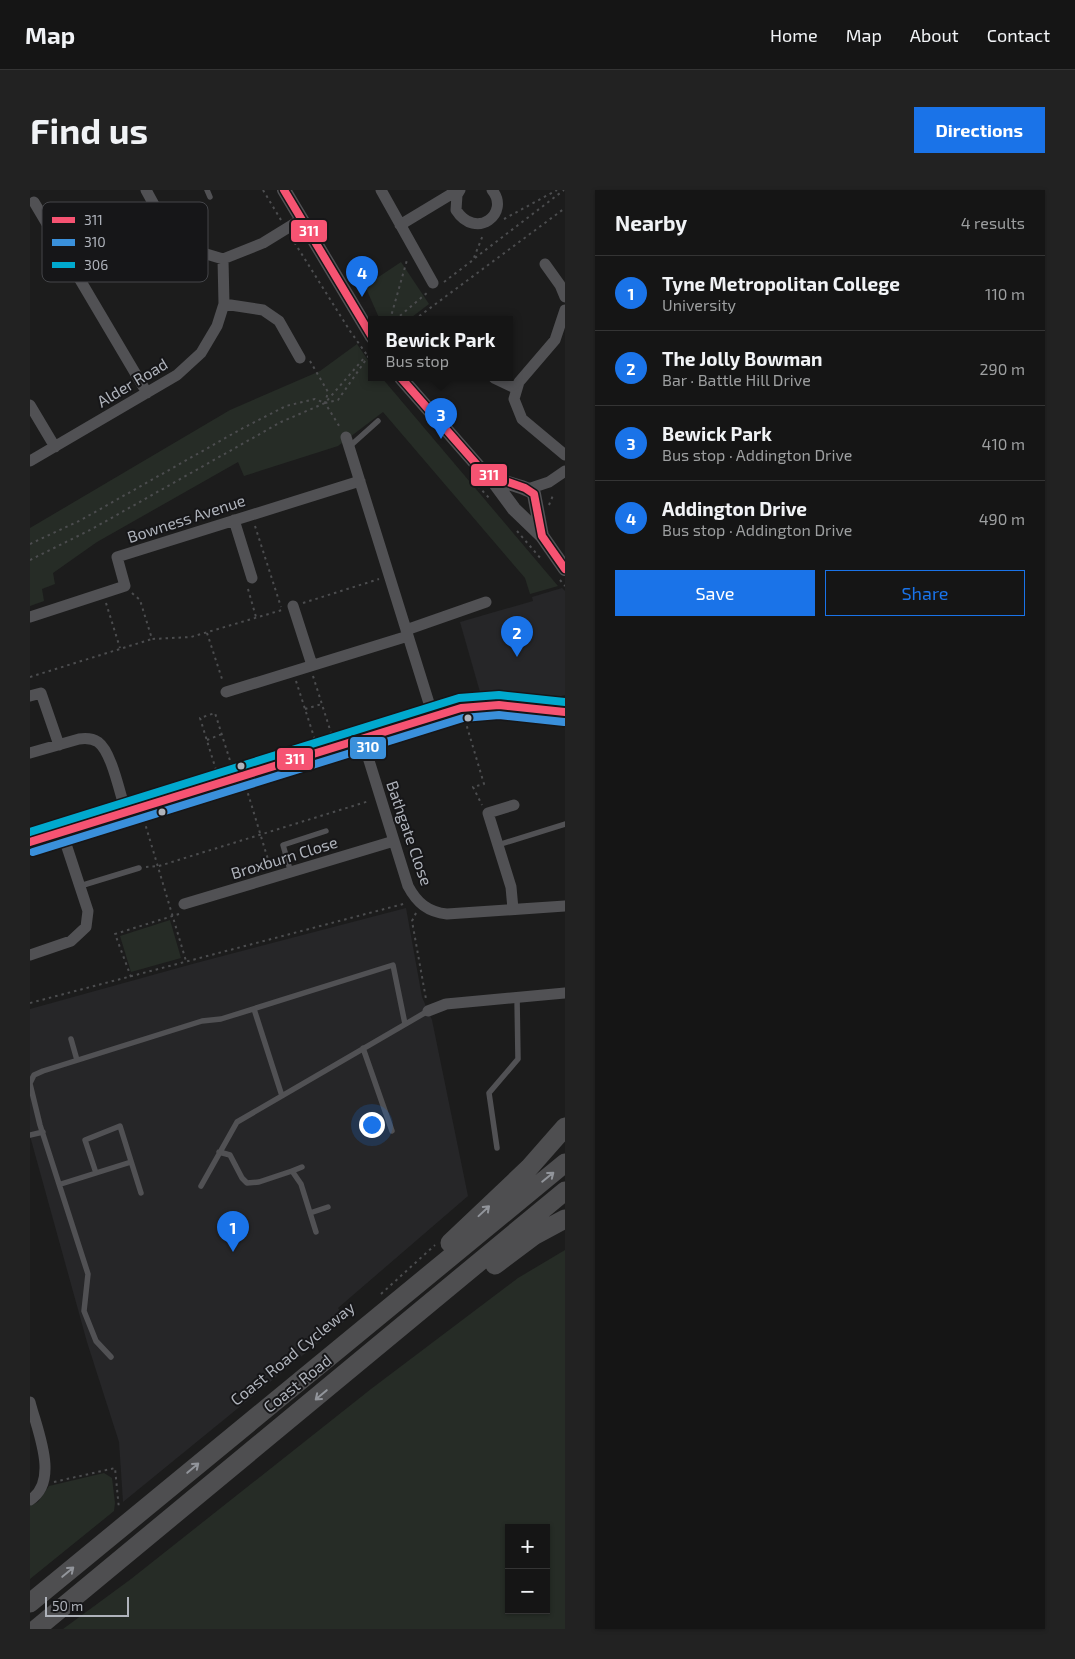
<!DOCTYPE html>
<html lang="en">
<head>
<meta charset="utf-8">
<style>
	body { margin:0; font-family:"Exo 2",sans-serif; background:#222; color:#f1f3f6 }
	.controls { position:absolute; right:15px; bottom:15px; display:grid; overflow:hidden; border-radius:0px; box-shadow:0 1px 4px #0004 }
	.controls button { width:45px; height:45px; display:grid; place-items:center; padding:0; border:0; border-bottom:1px solid #343434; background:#151515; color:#f1f3f6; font:25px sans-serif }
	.scale { position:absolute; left:15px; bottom:12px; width:84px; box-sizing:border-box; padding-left:5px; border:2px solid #afb3bb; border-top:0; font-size:14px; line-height:18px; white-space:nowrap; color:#afb3bb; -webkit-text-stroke:4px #161618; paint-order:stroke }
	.you { position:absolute; left:341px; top:934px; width:18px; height:18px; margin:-12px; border:4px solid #fff; border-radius:50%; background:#1a73e8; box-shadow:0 0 0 8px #1a73e833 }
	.badge { display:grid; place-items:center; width:32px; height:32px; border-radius:50%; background:#1a73e8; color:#fff; font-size:16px; font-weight:700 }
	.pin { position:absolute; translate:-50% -41px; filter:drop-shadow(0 1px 2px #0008) }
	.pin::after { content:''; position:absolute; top:26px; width:18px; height:15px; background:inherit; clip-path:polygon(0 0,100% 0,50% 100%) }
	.popup { position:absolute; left:338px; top:126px; width:145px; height:65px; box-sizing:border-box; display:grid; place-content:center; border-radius:0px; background:#151515; filter:drop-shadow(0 1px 4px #0005); font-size:16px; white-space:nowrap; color:#9d9fa0 }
	.popup b { font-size:19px; color:#f1f3f6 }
	.popup::after { content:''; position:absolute; left:50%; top:100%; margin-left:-10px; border:10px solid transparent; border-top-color:#151515 }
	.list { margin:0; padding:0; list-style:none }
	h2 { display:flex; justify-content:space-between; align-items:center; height:65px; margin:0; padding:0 20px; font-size:21px }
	h2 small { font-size:16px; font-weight:400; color:#9d9fa0 }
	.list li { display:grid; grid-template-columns:32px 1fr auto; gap:15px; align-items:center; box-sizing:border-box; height:75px; padding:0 20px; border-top:1px solid #343434 }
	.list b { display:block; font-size:19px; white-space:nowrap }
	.list p { margin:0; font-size:16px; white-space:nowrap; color:#9d9fa0 }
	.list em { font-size:16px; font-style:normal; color:#9d9fa0 }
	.actions { display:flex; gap:10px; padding:15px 20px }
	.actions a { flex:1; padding:11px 0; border:1px solid #1a73e8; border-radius:0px; text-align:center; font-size:18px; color:#1a73e8 }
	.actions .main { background:#1a73e8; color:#fff }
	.map { position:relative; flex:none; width:535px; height:1439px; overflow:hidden; border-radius:0px }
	header { display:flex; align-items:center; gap:30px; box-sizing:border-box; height:70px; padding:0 25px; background:#151515; border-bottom:1px solid #343434 }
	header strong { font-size:24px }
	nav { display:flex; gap:28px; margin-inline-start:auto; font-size:18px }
	.intro { display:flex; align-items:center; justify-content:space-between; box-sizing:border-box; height:120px; padding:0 30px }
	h1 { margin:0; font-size:35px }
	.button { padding:12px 22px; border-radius:0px; background:#1a73e8; color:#fff; font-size:18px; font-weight:700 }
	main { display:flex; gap:30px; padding:0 30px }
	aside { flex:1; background:#151515; border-radius:0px; box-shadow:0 1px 4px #0004 }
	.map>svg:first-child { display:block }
	.built { fill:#262628 }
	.green { fill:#262c26; fill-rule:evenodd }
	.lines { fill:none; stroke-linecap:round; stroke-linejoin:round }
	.path { stroke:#4c4d4f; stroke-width:2; stroke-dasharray:2.5 4; stroke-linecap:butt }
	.service { stroke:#515154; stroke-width:5.5 }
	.minor { stroke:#515154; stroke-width:11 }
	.tertiary { stroke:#515154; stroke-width:14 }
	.trunk { stroke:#4e4e50; stroke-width:19 }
	.bus-1-casing { stroke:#161618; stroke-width:11 }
	.bus-2-casing { stroke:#161618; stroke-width:11 }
	.bus-3-casing { stroke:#161618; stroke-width:11 }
	.bus-1 { stroke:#f65372; stroke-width:8 }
	.bus-2 { stroke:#3a90db; stroke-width:8 }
	.bus-3 { stroke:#00a9ce; stroke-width:8 }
	.oneway { stroke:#92959b }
	.bus-dot { fill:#afb3bb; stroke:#161618; stroke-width:2 }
	.labels { text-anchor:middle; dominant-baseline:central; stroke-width:4; stroke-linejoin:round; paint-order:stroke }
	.street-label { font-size:16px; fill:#afb3bb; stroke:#161618 }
	.key { fill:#161618; stroke:#444549; stroke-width:1 }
	.key-label { font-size:14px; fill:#afb3bb }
	.line-badge { stroke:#161618; stroke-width:2 }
	.badge-label { font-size:14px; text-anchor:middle; font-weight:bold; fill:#fff }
</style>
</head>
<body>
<header>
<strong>Map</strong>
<nav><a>Home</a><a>Map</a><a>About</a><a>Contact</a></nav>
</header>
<div class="intro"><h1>Find us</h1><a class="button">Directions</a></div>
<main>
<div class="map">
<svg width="535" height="1439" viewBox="0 0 535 1439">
	<rect width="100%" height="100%" fill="#1c1c1c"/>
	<path class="built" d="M532 398 535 401V505L524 508 477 501 450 502 430 432 503 411 502 407Z
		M376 718 392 807 402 830 438 1006 308 1118 316 1130 93 1312 89 1252 57 1152 0 946V819L166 773Z"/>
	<path class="green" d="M371 72 399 114 378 130H350L335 96Z
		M327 154 342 176V188H352L528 396 500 404 495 388 353 222 308 256 214 286 208 272 67 352 23 383 25 394 12 399 14 411 0 416V338L200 220 290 181Z
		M140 730 151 768 101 782 90 746Z
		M535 1060V1439H33L101 1389 341 1199 488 1088ZM479 1338H516V1420H479Z
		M74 1283 82 1288 85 1313 84 1321 0 1389V1316L8 1312 19 1296Z"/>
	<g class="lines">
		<path class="path" d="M233 0 251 30
			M474 29 527 0
			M261 47 320 141 342 172
			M445 68 534 0
			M414 92 443 70 453 45
			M360 130 377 70
			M365 130 398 102
			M384 130 535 18
			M280 171 298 202 295 213 311 239
			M448 296 460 309
			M519 315 524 303
			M225 336 251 417
			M487 341 512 370
			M0 354 51 330 213 238 256 216 285 209 295 213 308 210 342 161
			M0 370 62 339 251 232 295 213 335 167
			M530 390 535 396
			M218 399 226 427
			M102 403 110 410 122 449 161 447 252 420
			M76 413 90 458
			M273 413 349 389
			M177 443 193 492
			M283 486 302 546
			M0 487 122 449
			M266 491 285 550
			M275 519 292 514
			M435 530 454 594 443 597 452 615
			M177 550 192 544
			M186 580 170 528 185 523 202 577
			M216 597 240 676
			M114 630 156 771
			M116 677 129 676 339 611
			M386 723 382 731 396 809
			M101 787 85 744 149 724
			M0 813 377 713
			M351 1104 405 1055
			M24 1292 85 1278 89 1319"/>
		<path class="service" d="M177 0 180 7
			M319 257 348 231
			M468 655 535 634
			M261 683 253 655 296 641
			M50 696 109 678
			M224 819 252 906
			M41 849 47 870
			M333 858 362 941
			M0 893 4 885 13 881 172 831 191 829 363 775 375 834
			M0 894 10 935 58 1084 54 1121 66 1151 81 1167
			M0 945 13 942
			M467 958 459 903 488 869 487 807
			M189 962 200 965 212 988 217 993 229 992 262 981 271 994 286 1042
			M262 981 272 977
			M66 983 55 950 90 936 111 1003
			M31 994 101 972
			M171 996 207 932 398 821
			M280 1023 298 1017"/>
		<path class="minor" d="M116 0 140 44 163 60 193 69 233 53 272 29
			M351 0 403 93
			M430 0 427 5 426 20C446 51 481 23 462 0
			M4 12 117 203
			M370 35 428 0
			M515 74 530 95 535 107
			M194 114 233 120 249 131 270 168
			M535 120 525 150 489 192 484 209 492 229 535 265
			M464 188 485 198
			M0 215 25 257
			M316 247 403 526
			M0 271 147 185 171 163 187 136 194 114 193 69
			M498 299 519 292 535 281
			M204 330 222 388
			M263 416 282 475
			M0 427 95 396 87 367 330 291
			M376 440 456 412
			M196 502 378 446
			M0 506 11 503 29 555
			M332 548 378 696C387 713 398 722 417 724L535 716
			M0 563 49 549C56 548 62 548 68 552 82 562 90 605 96 622
			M154 714 364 651
			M483 719 481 697 458 623 484 615
			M0 765 41 751 56 737 58 721 32 642
			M398 821 416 814 535 803
			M0 1212C7 1240 30 1291 0 1310"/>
		<path class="tertiary" d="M254 0 342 147
			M371 188 455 284C468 293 496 295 504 304L512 346
			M462 289 484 319 512 346 535 379
			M0 652 431 518 469 515 535 522"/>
		<path class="trunk" d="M420 1053 499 978 535 937
			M465 1075 505 1045 535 1029
			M0 1413 535 973
			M6 1439 535 1001"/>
		<g class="bus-1-casing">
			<path id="bus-1" d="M254 0 342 147
				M371 188 455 284 495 298 504 304 512 346 535 379
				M0 652 431 518 469 515 535 522"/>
		</g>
		<g class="bus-2-casing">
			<path id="bus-2" d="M3 662 433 528 469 525 534 532"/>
		</g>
		<g class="bus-3-casing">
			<path id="bus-3" d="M0 642 429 508 469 505 535 512"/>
		</g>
		<use href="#bus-1" class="bus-1"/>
		<use href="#bus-2" class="bus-2"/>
		<use href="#bus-3" class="bus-3"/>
	</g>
	<defs><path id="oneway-shaft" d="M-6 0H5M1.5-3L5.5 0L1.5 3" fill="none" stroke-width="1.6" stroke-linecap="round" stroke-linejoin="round" transform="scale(1.25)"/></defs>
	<g class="oneway">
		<use href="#oneway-shaft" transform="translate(518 987) rotate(-39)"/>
		<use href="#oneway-shaft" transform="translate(454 1021) rotate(-43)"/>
		<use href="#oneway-shaft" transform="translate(291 1205) rotate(140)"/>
		<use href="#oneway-shaft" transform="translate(163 1278) rotate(-40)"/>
		<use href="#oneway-shaft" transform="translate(38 1382) rotate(-40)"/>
	</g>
	<g class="bus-dot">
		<circle cx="438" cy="528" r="4.5"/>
		<circle cx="211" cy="576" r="4.5"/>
		<circle cx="132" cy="622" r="4.5"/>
	</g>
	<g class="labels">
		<g class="street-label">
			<text transform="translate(102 192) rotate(-31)">Alder Road</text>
			<text transform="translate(156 328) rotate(-18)">Bowness Avenue</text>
			<text transform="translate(380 643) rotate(71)">Bathgate Close</text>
			<text transform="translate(254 667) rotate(-17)">Broxburn Close</text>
			<text transform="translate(262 1163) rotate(-39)">Coast Road Cycleway</text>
			<text transform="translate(267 1193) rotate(-39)">Coast Road</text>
		</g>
	</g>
	<rect x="12" y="12" width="166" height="80" rx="8" class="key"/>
	<rect x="22" y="27" width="23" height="6" fill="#f65372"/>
	<rect x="22" y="49" width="23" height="7" fill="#3a90db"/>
	<rect x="22" y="72" width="23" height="6" fill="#00a9ce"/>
	<g class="key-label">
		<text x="54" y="35">311</text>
		<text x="54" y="57">310</text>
		<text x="54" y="80">306</text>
	</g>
	<g class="line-badge">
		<rect x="260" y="29" width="38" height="24" rx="5" fill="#f65372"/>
		<rect x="440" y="273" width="38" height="24" rx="5" fill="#f65372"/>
		<rect x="319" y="546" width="38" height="24" rx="5" fill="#3a90db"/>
		<rect x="246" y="557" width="38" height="24" rx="5" fill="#f65372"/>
	</g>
	<g class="badge-label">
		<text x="279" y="46">311</text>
		<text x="459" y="290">311</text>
		<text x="338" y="562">310</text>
		<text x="265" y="574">311</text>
	</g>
</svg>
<div class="controls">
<button>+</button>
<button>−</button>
</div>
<div class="scale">50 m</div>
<div class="you"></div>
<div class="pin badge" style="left:203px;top:1062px">1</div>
<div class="pin badge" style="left:487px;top:467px">2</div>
<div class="pin badge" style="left:411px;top:249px">3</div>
<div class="popup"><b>Bewick Park</b>Bus stop</div>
<div class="pin badge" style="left:332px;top:107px">4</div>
</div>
<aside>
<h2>Nearby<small>4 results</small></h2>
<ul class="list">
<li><span class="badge">1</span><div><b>Tyne Metropolitan College</b><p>University</p></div><em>110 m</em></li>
<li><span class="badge">2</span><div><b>The Jolly Bowman</b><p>Bar · Battle Hill Drive</p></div><em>290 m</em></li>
<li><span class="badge">3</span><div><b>Bewick Park</b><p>Bus stop · Addington Drive</p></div><em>410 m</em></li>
<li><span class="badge">4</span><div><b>Addington Drive</b><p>Bus stop · Addington Drive</p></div><em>490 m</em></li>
</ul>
<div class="actions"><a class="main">Save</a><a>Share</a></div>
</aside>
</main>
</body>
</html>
